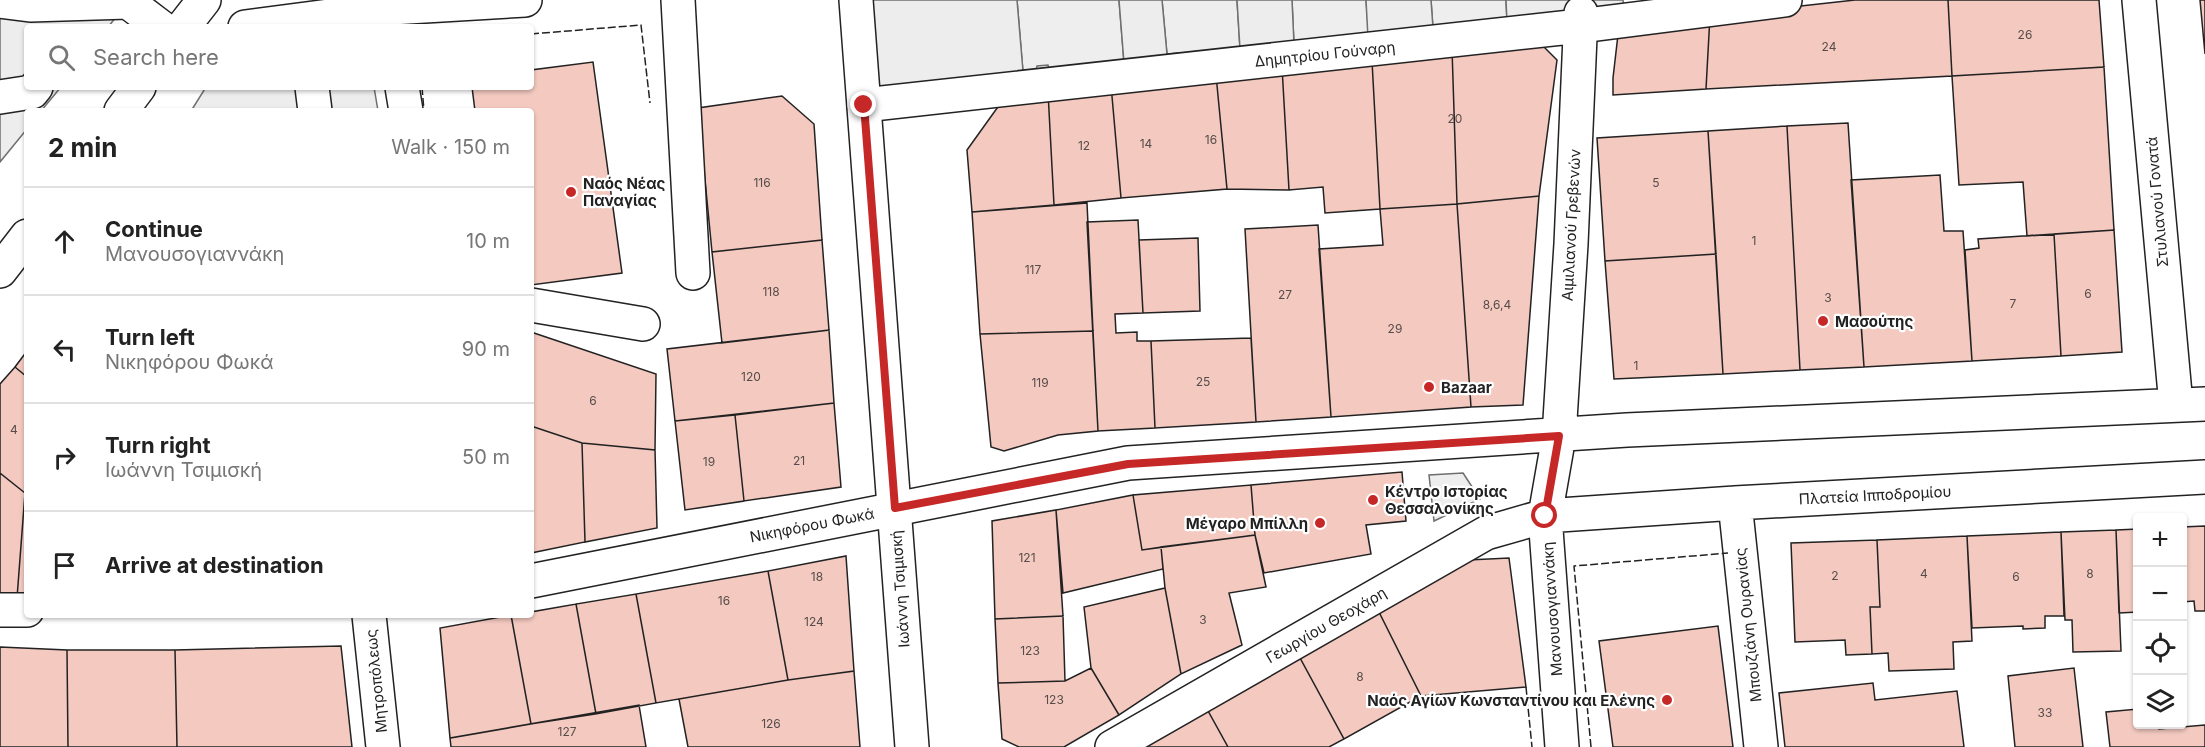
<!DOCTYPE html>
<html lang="en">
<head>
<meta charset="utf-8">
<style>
	body { margin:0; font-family:Inter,sans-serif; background:#f2f2f2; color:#222 }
	.controls { position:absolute; right:18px; bottom:18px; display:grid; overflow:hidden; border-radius:6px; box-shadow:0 2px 4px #0004 }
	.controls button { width:54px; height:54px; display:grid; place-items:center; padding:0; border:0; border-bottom:2px solid #e0e0e0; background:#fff; color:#222; font:30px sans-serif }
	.stop { position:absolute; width:18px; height:18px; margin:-14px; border:4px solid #c62828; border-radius:50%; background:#fff }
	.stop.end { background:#c62828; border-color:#fff; box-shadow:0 2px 6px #0008 }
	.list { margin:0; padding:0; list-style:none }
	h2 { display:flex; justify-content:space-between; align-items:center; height:78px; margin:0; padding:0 24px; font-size:26px }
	h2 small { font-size:20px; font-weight:400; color:#767676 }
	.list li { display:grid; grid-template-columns:39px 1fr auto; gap:18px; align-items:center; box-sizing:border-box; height:108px; padding:0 24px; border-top:2px solid #e0e0e0 }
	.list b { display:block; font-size:22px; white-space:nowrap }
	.list p { margin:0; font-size:20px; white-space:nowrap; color:#767676 }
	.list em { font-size:20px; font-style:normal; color:#767676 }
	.icon { flex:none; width:33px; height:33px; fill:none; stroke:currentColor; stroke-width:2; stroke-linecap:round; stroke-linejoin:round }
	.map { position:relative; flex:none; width:2205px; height:747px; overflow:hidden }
	.search { position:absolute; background:#fff; box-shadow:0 2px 4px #0004; left:24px; top:24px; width:510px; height:66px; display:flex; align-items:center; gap:15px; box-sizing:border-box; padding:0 21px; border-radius:6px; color:#767676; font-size:22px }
	.panel { position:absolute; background:#fff; box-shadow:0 2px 4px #0004; left:24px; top:108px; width:510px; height:510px; border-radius:6px }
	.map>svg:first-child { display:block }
	.green { fill:#eee; stroke:#6f6f6f; stroke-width:1.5 }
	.parking { fill:#ededed; stroke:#6f6f6f; stroke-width:1.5 }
	.building { fill:#f3c9c0; stroke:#222; stroke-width:1.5 }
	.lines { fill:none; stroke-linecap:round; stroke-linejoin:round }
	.minor-casing { stroke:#222; stroke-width:36 }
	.major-casing { stroke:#222; stroke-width:36 }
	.minor { stroke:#fff; stroke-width:33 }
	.major { stroke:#fff; stroke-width:33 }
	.fence { stroke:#222; stroke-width:1.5; stroke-dasharray:8 3; stroke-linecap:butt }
	.route { stroke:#c62828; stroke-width:8 }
	.poi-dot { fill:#c62828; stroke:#fff; stroke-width:2 }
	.labels { text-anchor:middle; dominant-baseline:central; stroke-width:4.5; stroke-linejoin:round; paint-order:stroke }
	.number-label { font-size:12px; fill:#564c4a }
	.street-label { font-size:15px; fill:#222; stroke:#fff }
	.poi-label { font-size:15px; font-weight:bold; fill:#222; stroke:#fff; text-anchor:start }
</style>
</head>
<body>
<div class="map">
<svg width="2205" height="747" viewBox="0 0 2205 747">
	<rect width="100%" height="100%" fill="#fff"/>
	<path class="green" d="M1017 0H1119L1124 63 1023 72Z
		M1162 0H1237L1240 49 1167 54Z
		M1292 0H1366L1369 39 1294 44Z
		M1431 0H1506L1507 23 1433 28Z
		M1463 473 1480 499 1434 521 1429 475Z"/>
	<path class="parking" d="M0 0H130L108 27H27V87H61L41 111H27V129L0 162Z
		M856 0H1017L1023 71H1036L1037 66 1048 65 1049 70 1124 63 1119 0H1162L1167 54 1240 49 1237 0H1292L1294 44 1368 38 1366 0H1431L1433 28 1507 22 1506 0H1623L1625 20 864 105Z
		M206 87H374L378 111H191Z"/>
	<path class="building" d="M1855 0H1948L1952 76 1706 89 1710 16Z
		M1948 0H2099L2104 67 1952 76Z
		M2200 0H2205V54Z
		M1710 16 1706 89 1613 95V78L1619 26Z
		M1532 35 1557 60 1539 196 1457 204 1452 49Z
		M1452 49 1457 204 1380 209 1372 61Z
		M1372 61 1380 209 1325 213 1323 187 1289 190 1282 67Z
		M593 62 622 273 531 285V111H475L472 87H531V70Z
		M1282 67 1289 190 1227 189 1216 75Z
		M2104 67 2114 230 2027 236 2023 182 1959 185 1952 76Z
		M1216 75 1227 189 1121 198 1111 85Z
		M1111 85 1121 198 1054 205 1048 92Z
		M1048 92 1054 205 972 212 967 150 1005 97Z
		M782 96 814 124 822 240 712 252 698 108Z
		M1848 123 1864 367 1800 370 1787 126Z
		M1787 126 1800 370 1723 374 1708 131Z
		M1708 131 1716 254 1605 261 1597 138Z
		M1940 175 1944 231H1963L1972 361 1864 367 1851 180Z
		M1539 196 1523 405 1471 407 1457 204Z
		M1087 203 1093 331 980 334 972 212Z
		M1457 204 1471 407 1331 417 1319 249 1383 245 1380 209Z
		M1138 220 1143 313 1115 314 1116 333 1137 332V341H1151L1155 428 1098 431 1087 222Z
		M1318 225 1331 417 1256 422 1245 229Z
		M2114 230 2122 352 2061 356 2054 234Z
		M2054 234 2061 356 1972 361 1965 250 1979 248 1978 239Z
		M1198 238 1200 311 1143 313 1139 240Z
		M822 240 829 330 722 343 712 252Z
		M1716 254 1723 374 1614 379 1605 261Z
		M829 330 834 403 675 421 667 349Z
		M1093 331 1098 431 1058 435 1004 451 991 447 980 334Z
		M531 332 656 374 655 450 582 443 531 426Z
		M1251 338 1256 422 1155 428 1151 341Z
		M27 351V377L15 367Z
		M15 367 27 377V490L25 493 0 473V384Z
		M834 403 841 487 744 501 735 415Z
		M735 415 744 501 685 510 675 421Z
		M531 426 582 443 585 542 531 553Z
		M582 443 655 450 657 528 585 542Z
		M1402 472 1406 521 1366 525 1371 554 1264 573 1255 535 1251 485Z
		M0 473 25 493 17 598 0 597Z
		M1251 485 1255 535 1142 550 1133 495Z
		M27 490V598H17L25 493Z
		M1133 495 1142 550 1161 547 1163 569 1063 593 1056 510Z
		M1056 510 1063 616 995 619 992 521Z
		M2205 526V611H2195L2194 601 2182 602V527Z
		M2138 529V612L2119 613 2116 530Z
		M2116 530 2121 651 2073 652 2072 620H2065L2061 532Z
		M2061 532 2064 616H2045V628L2023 629V626L1972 628 1967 536Z
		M1255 535 1266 587 1229 593 1242 645 1181 674 1165 588 1161 547Z
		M1967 536 1972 641 1953 642 1954 669 1889 671 1888 653 1872 654 1870 607H1880L1877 540Z
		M1877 540 1880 607H1870L1872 654 1846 655 1845 640 1795 642 1791 543Z
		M846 556 854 671 788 680 768 571Z
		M1509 558 1526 687 1421 696 1379 612 1468 560Z
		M768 571 788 680 656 703 636 594Z
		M1165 588 1181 674 1119 715 1091 668 1084 607Z
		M636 594 656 703 596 714 576 604Z
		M576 604 596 714 531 724 511 615H531V612Z
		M1379 612 1421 696 1344 739 1299 656Z
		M511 615 531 724 450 738 440 628Z
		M1063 616 1065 681 998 683 995 619Z
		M1718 626 1733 747H1613L1599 641Z
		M341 646 352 747H177L175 650Z
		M0 647 67 650 68 747H0Z
		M67 650H175L177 747H68Z
		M1299 656 1344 739 1329 747H1228L1207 709Z
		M1091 668 1119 715 1064 747H1019L1002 739 998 683 1065 681Z
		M2074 668 2083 747H2015L2008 676Z
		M854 671 860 747H688L679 699 788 680Z
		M1873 683 1875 700 1957 691 1964 747H1785L1779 693Z
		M639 705 646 747H451L450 738Z
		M1207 709 1228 747H1138Z
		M2138 709V724H2158L2159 729 2205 725V747H2110L2106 712Z"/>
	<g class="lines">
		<g class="minor-casing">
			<path id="minor" d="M678 0 693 273
				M2139 0 2176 405
				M0 1 30 5 128 2 161 27
				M245 27 391 8 525 0
				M312 87 315 111
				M402 87 406 111
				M0 97 32 92 36 87
				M864 105 1580 26 1785 0
				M531 305 643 324
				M1735 503 1761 747
				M531 581 1128 463 1627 430 2205 404
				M0 610H27
				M369 615 383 747
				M1112 747 1486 533 1545 516 1735 503 2205 477
				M1562 747 1545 516 1559 436 1571 244 1581 13"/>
		</g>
		<g class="major-casing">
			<path id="major" d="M856 0 912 747
				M183 27 204 0
				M121 111 139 87
				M0 271 27 236"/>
		</g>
		<use href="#minor" class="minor"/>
		<use href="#major" class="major"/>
		<path class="fence" d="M531 34 641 25 650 103
			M422 87 424 111
			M1526 687 1532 747
			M1591 747 1574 566 1728 553"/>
	</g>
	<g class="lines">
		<path class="route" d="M864 105 895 508 1128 464 1559 436 1545 516"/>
	</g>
	<g class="poi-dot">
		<circle cx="571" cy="192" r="6"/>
		<circle cx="1823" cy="321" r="6"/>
		<circle cx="1429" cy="387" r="6"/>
		<circle cx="1373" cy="500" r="6"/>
		<circle cx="1320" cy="523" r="6"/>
		<circle cx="1667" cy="700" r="6"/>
	</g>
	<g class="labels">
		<g class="number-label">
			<text x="2025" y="34">26</text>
			<text x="1829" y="46">24</text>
			<text x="1455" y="118">20</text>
			<text x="1211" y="139">16</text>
			<text x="1146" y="143">14</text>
			<text x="1084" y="145">12</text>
			<text x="762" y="182">116</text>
			<text x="1656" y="182">5</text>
			<text x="1754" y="240">1</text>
			<text x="1033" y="269">117</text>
			<text x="771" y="291">118</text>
			<text x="2088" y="293">6</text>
			<text x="1285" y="294">27</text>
			<text x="1828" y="297">3</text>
			<text x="2013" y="303">7</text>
			<text x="1497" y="304">8,6,4</text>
			<text x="1395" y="328">29</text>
			<text x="1636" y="365">1</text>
			<text x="751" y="376">120</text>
			<text x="1203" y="381">25</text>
			<text x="1040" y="382">119</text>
			<text x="593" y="400">6</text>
			<text x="14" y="429">4</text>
			<text x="799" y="460">21</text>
			<text x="709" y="461">19</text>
			<text x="1027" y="557">121</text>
			<text x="1924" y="573">4</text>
			<text x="2090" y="573">8</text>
			<text x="1835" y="575">2</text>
			<text x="817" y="576">18</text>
			<text x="2016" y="576">6</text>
			<text x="724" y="600">16</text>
			<text x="1203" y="619">3</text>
			<text x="814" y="621">124</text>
			<text x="1030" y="650">123</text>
			<text x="1360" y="676">8</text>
			<text x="1054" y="699">123</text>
			<text x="2045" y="712">33</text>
			<text x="771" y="723">126</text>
			<text x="567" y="731">127</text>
		</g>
		<g class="street-label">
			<text transform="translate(1325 54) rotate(-6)">Δημητρίου Γούναρη</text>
			<text transform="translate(2157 202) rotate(-95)">Στυλιανού Γονατά</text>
			<text transform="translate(1571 225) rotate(-87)">Αιμιλιανού Γρεβενών</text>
			<text transform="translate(1875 495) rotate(-3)">Πλατεία Ιπποδρομίου</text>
			<text transform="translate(812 525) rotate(-11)">Νικηφόρου Φωκά</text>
			<text transform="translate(900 589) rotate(-94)">Ιωάννη Τσιμισκή</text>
			<text transform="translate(1552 609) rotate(-94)">Μανουσογιαννάκη</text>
			<text transform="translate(1326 625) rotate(-30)">Γεωργίου Θεοχάρη</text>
			<text transform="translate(1748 625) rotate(-96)">Μπουζιάνη Ουρανίας</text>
			<text transform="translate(376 681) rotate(-96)">Μητροπόλεως</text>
		</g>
		<g class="poi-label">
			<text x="583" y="183">Ναός Νέας<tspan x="583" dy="17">Παναγίας</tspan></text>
			<text x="1835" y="321">Μασούτης</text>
			<text x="1441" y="387">Bazaar</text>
			<text x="1385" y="491">Κέντρο Ιστορίας<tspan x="1385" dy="17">Θεσσαλονίκης</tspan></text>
			<text x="1308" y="523" text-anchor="end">Μέγαρο Μπίλλη</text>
			<text x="1655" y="700" text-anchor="end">Ναός Αγίων Κωνσταντίνου και Ελένης</text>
		</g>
	</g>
</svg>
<div class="controls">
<button>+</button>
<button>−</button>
<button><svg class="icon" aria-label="locate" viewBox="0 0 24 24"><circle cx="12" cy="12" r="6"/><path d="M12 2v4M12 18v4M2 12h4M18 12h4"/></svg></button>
<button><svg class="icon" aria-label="layers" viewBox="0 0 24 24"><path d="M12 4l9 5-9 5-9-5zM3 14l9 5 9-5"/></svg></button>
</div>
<div class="stop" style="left:1545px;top:516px"></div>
<div class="stop end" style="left:864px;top:105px"></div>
<div class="search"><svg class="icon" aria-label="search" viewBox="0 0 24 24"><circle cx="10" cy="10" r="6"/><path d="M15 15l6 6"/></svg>Search here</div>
<section class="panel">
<h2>2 min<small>Walk · 150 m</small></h2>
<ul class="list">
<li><svg class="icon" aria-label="ahead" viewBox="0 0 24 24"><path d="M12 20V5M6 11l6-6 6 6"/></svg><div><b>Continue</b><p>Μανουσογιαννάκη</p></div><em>10 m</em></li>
<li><svg class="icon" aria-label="left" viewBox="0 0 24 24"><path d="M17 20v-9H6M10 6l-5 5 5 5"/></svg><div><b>Turn left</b><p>Νικηφόρου Φωκά</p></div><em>90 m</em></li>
<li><svg class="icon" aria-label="right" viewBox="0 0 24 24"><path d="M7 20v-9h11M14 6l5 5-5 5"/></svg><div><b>Turn right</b><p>Ιωάννη Τσιμισκή</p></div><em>50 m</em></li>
<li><svg class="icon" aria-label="arrive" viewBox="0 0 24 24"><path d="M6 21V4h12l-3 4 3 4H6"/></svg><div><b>Arrive at destination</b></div></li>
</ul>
</section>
</div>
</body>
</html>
